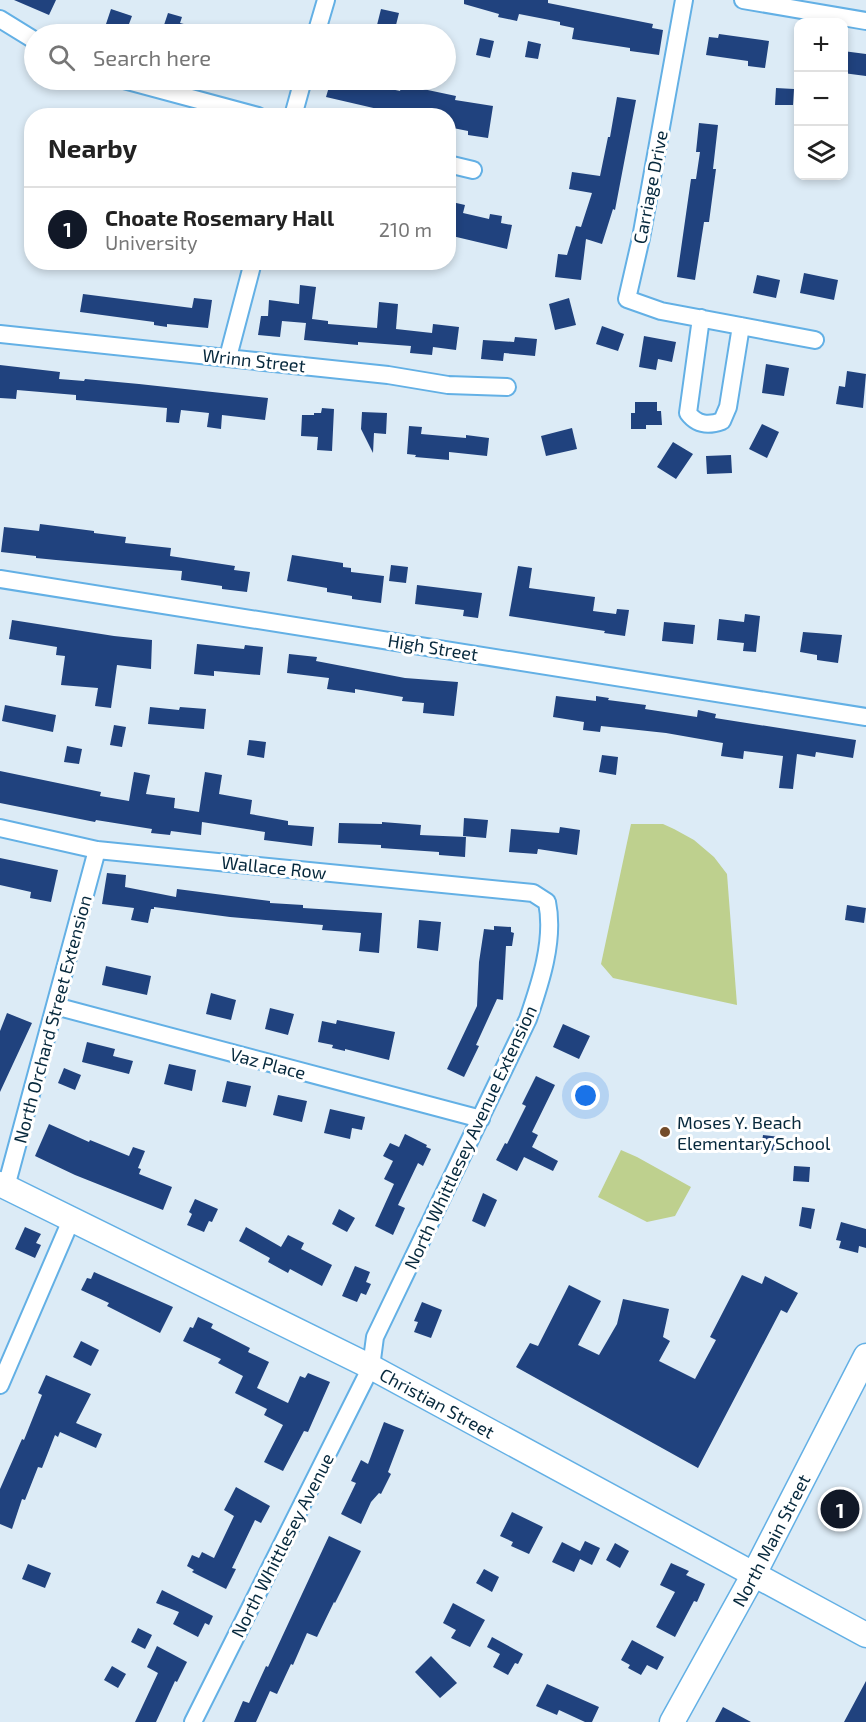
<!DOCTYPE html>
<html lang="en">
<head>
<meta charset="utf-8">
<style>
	body { margin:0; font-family:"Exo 2",sans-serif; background:#f2f2f2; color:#222 }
	.controls { position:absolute; right:18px; top:18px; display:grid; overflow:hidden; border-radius:12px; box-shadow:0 3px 9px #0003 }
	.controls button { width:54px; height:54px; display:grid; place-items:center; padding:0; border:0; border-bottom:2px solid #e0e0e0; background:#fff; color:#222; font:30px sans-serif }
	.you { position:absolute; left:586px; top:1096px; width:21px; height:21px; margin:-15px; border:4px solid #fff; border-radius:50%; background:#1a73e8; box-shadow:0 0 0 9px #1a73e833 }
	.badge { display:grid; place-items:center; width:39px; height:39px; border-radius:50%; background:#111827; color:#fff; font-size:20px; font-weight:700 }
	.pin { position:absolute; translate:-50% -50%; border:3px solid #fff; box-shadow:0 2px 6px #0006 }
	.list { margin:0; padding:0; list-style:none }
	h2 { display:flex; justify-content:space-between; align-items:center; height:78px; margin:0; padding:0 24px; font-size:26px }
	h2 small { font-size:20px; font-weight:400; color:#767676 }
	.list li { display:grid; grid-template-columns:39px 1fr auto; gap:18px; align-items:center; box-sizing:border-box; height:84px; padding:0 24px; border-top:2px solid #e0e0e0 }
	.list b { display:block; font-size:22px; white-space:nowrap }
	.list p { margin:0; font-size:20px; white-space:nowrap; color:#767676 }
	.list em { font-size:20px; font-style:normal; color:#767676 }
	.icon { flex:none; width:33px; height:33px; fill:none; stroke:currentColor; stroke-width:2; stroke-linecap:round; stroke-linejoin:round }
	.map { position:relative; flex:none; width:866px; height:1722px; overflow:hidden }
	.search { position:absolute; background:#fff; box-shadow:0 3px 9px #0003; left:24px; top:24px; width:432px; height:66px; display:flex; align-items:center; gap:15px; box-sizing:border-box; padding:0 21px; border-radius:33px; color:#767676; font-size:22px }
	.panel { position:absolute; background:#fff; box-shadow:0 3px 9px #0003; left:24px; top:108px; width:432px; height:162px; border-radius:24px }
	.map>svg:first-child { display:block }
	.green { fill:#bed08e }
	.building { fill:#20427e }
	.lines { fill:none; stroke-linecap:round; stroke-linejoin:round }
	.street-casing { stroke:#63b0e5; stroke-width:20 }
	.secondary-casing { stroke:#63b0e5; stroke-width:27 }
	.street { stroke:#fff; stroke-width:16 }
	.secondary { stroke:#fff; stroke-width:24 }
	.poi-dot { fill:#734c2a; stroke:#fff; stroke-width:2 }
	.labels { text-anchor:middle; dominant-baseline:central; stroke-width:6; stroke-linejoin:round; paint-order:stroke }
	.street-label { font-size:18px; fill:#06283c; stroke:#fff }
	.poi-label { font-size:18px; fill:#06283c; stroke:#fff; text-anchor:start }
</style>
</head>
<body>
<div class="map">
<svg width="866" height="1722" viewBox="0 0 866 1722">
	<rect width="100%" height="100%" fill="#dcebf6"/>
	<path class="green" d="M631 824H663L674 829 694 840 714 857 727 874 737 1005 613 978 601 964Z
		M621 1150 637 1157 691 1187 675 1216 647 1222 598 1197Z"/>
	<path class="building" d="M14 0H56L49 15Z
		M464 0H548V3L653 24 652 28 663 30 659 55 630 51V48L572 39 574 28 560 25V22L519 14 517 21 498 17 499 14 464 4Z
		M111 9 132 16 129 24 154 31 153 34H118L104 30Z
		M381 9 399 13 395 29 377 25Z
		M168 13 182 17 180 23 207 30 206 34H161Z
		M719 34 769 41 765 68 748 66V61L706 55 709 37 718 38Z
		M480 38 494 41 490 58 476 55Z
		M528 41 541 44 538 59 525 57Z
		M843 51 866 54V76L843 73Z
		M331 80H378L377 86 400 91 402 85 409 87 412 80 425 83 423 89 456 96 455 100 493 106 488 138 468 135V131L448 127V116H394L395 113 326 97Z
		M776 88 794 89 793 105H775Z
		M617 97 636 100 615 210 613 209 602 244 586 239 581 280 555 277 558 254 567 255 576 226 581 227 592 193 569 189 572 172 600 176 608 137H610Z
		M699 123 718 125 713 169H716L709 222H704L695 280 677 277 691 179H696L700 152H696Z
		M452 202 465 205 463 213 489 219 490 214 502 216 501 223 512 225 507 249 448 235V216Z
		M804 273 838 280 834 300 800 293Z
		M757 275 780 280 776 298 753 293Z
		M300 285 316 287 312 319 328 321V324L377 328 379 302 398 304 396 329 432 333 433 324 459 327 456 350 433 347 432 355 410 353 411 346 358 342V345L304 340 306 323 282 321 280 337 258 335 261 316H268L269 300 299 304Z
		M83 294 192 308 194 298 212 300 208 328 167 324V327L154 325V322L80 312Z
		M569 298 576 325 555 330 549 304Z
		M602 326 624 334 618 351 596 344Z
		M644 336 676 342 672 362 658 359 656 370 639 367Z
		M515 337 537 339 535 356 504 353 503 361 481 359 483 340 514 342Z
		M766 364 789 368 784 396 762 393Z
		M0 365 60 372 59 379 84 381 85 379 139 384 268 398 265 420 222 415 221 429 207 427 209 413 181 410 179 423 166 422 167 408 76 400V395L17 390 16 399 0 398Z
		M847 371 866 374 863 408 836 404 839 386 845 387Z
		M635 402H657V411H661L662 425H646V429H631V413H635Z
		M322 408 334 409 332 451 317 450 318 437 301 436 302 415H314V413H321Z
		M362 412 387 413 386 434 374 433 373 453 361 429Z
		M762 424 779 432 767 458 749 449Z
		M409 426 422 427 421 434 466 438V435L489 438 487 456 449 452V460L415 457 416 455 407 454Z
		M572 428 577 449 546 456 541 436Z
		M673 442 693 454 676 479 657 467Z
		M731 455 732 473 707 474 706 456Z
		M40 524 94 531V533L126 537 125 543 171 548 170 556 235 566 234 570 250 572 247 592 222 589V586L181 580 182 571 56 560 36 558V556L1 552 4 527 39 531Z
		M292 555 343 563V567L351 568V572L384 576 381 603 352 599V596L327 592V588L287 581Z
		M391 565 408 567 406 583 389 581Z
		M518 566 532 568 529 588 595 597 593 611 616 614 617 609 629 610 625 636 604 633 605 631 509 616Z
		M417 585 482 593 478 618 463 616 464 610 415 604Z
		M745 614 760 616 756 652 743 651 744 643 717 640 719 619 744 622Z
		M12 620 114 636 152 640 151 669 117 665 111 708 95 706 98 688 61 685 65 656 56 655 57 647 9 639Z
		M664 622 695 625 693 644 662 641Z
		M803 632 842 635 838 663 817 660V655L800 652Z
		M197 644 244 649 245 645 263 647 260 675 214 671V676L194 674Z
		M289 654 317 657 316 661 405 678 458 682 454 716 423 713 424 703 402 701 403 697 355 689V693L327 689 329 678 287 673Z
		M556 696 596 701V696L609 698 608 700 646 705 645 709 697 717 698 710 716 714 715 718 856 740 853 758 816 752 815 757 797 754 793 789 779 788 783 756 744 751 743 759 721 756 723 743 666 733 601 726 600 732 583 730 584 722 553 717Z
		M5 705 56 715 53 732 2 721Z
		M150 707 179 710 180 707 206 709 204 729 148 724Z
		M114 725 126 727 122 747 110 745Z
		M249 740 266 742 264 758 247 755Z
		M67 746 82 749 79 764 64 762Z
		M602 755 618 757 616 775 599 772Z
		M0 771 101 792 100 796 129 801 134 772 150 775 146 794 175 798 174 808 199 812 205 772 222 775 219 794 252 800 250 814 288 821V825L314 827 312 846 264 840 265 832 202 822 201 835 171 831 170 835 151 833 152 829 96 820 95 822 0 803Z
		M464 818 488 820 486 838 463 836Z
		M382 822 421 825 420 835 466 837 465 857 439 855V852L381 848V845L338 843 339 823 382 824Z
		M560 827 580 830 577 855 538 849 537 854 509 852 511 829 559 833Z
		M0 858 58 870 51 902 30 898 31 892 0 885Z
		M107 873 126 875 125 887 176 897 177 889 270 901V903L303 905V908L382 913 379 953 359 951 361 933 322 930 323 925 230 917 154 907V909H151L148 923 131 920 134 908 102 904Z
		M847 905 866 908 864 923 845 920Z
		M419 920 441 922 438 951 417 948Z
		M494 926 511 927V932L514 933 512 946H506L503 1000 497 999 476 1045 479 1046 464 1077 447 1069 477 1006 479 962 484 929 494 930Z
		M106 966 151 976 147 995 102 985Z
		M211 993 236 1000 231 1020 206 1014Z
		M270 1008 294 1014 288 1035 265 1029Z
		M7 1013 32 1023 0 1092V1031Z
		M337 1020 395 1032 389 1060 345 1049V1051L332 1048 333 1045 318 1042 322 1021 336 1024Z
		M563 1024 590 1036 579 1059 553 1047Z
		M87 1042 115 1049 113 1056 133 1061 129 1074 82 1062Z
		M169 1064 196 1070 192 1091 164 1084Z
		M64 1068 81 1075 75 1090 58 1083Z
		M536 1076 555 1085 532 1132 538 1135 532 1147 558 1161 553 1171 524 1157 517 1171 496 1160 505 1143 507 1144 526 1106 522 1104Z
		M227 1081 251 1086 246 1107 222 1102Z
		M278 1095 307 1101 302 1122 273 1115Z
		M330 1109 365 1117 362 1130 352 1128 350 1139 324 1133Z
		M49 1124 89 1142 90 1140 129 1156 133 1147 145 1151 138 1168 141 1169 139 1174 172 1187 163 1210 75 1175 35 1156Z
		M405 1134 427 1145 426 1147 431 1149 423 1166 418 1163 398 1205 405 1208 393 1235 375 1226 394 1184 384 1179 393 1161 383 1156 390 1143 399 1147Z
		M763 1135 780 1137 778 1151 761 1149Z
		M794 1166 810 1167 809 1182 793 1181Z
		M483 1193 497 1200 485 1227 472 1221Z
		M195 1199 218 1209 212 1222 209 1221 204 1232 187 1225 192 1214 189 1212Z
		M802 1207 815 1209 811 1229 799 1226Z
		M339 1209 355 1218 347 1232 332 1224Z
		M841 1222 866 1229V1248L859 1246 858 1253 839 1248 841 1241 836 1240Z
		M25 1227 41 1234 36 1243 41 1245 35 1258 15 1249Z
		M246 1227 281 1247 288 1235 304 1243 301 1249 332 1265 322 1286 290 1269 288 1273 268 1262 270 1258 239 1241Z
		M355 1266 370 1272 366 1282 371 1284 366 1295 361 1293 357 1302 342 1296Z
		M94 1272 173 1307 160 1333 107 1306 109 1303 81 1290 87 1278 91 1279Z
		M742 1275 762 1284 765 1276 798 1293 787 1313 781 1310 698 1468 516 1367 530 1343 538 1346 569 1285 601 1301 578 1345 599 1355 617 1324 623 1299 669 1309 663 1337 670 1341 659 1361 695 1379 716 1340 710 1337Z
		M422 1302 442 1310 431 1338 414 1332 418 1322 414 1321Z
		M198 1317 213 1324 211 1328 250 1348 248 1352 269 1362 257 1388 288 1403 300 1376 305 1378 308 1373 330 1382 308 1432 304 1431 283 1471 264 1462 283 1425 264 1415 267 1409 235 1393 243 1376 218 1363 221 1359 183 1341 190 1327 193 1328Z
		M81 1341 99 1350 91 1366 73 1357Z
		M46 1375 91 1394 76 1423 102 1434 96 1448 60 1432 58 1437 55 1435 42 1468 38 1467 25 1500 22 1499 12 1529 0 1524V1489L22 1439 24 1440 42 1395 38 1393Z
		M384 1422 404 1430 388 1472 391 1474 381 1494 379 1493 371 1502 361 1524 341 1514 356 1483 351 1481 361 1460 368 1464Z
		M236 1487 270 1506 261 1523 255 1520 232 1568 236 1569 226 1589 192 1572 194 1570 187 1566 192 1555 199 1558 202 1552 214 1558 234 1516 224 1510Z
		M512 1512 543 1527 529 1554 511 1546 513 1542 500 1536Z
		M329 1536 361 1551 335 1603 334 1602 317 1637 307 1633 293 1665 291 1664 277 1694 270 1691 256 1722H234L243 1701 249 1703 266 1666 268 1667Z
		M585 1541 600 1548 592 1565 580 1559 574 1572 552 1562 562 1542 580 1551Z
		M615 1543 629 1551 620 1568 606 1560Z
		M671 1563 689 1571 686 1575 705 1584 697 1602 694 1601 675 1637 656 1627 675 1592 660 1585Z
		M28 1564 51 1573 45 1588 22 1579Z
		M484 1569 499 1577 492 1592 476 1583Z
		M162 1590 213 1616 209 1625 205 1623 198 1637 173 1624 179 1612 156 1603Z
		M453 1603 485 1620 470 1647 451 1638 456 1630 443 1623Z
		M138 1628 152 1635 145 1649 131 1642Z
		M492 1637 523 1654 518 1664 515 1663 508 1675 493 1667 500 1654 487 1647Z
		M632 1640 664 1657 657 1670 647 1665 641 1675 628 1668 630 1665 621 1660Z
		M157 1646 187 1662 177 1682 175 1681 156 1722H135L158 1673 147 1667Z
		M431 1656 457 1683 440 1698 415 1672Z
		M112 1666 126 1674 118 1688 104 1680Z
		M866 1681V1722H844Z
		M547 1684 599 1707 592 1722H585L559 1710 557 1715 536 1706Z
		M723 1707 751 1722H715Z"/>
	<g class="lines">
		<g class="street-casing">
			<path id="street" d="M684 0 641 238 627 299 661 311 815 340
				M743 0 866 21
				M0 19 34 40
				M316 34 326 0
				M124 80 258 116
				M293 116 303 80
				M448 164 473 170
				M701 318 688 413C697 425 708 426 722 421L728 407 741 326
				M0 334 388 375 448 385 507 387
				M228 357 253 262
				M0 579 866 717
				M0 828 97 850 533 893 547 902C555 940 540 984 528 1019L375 1337 371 1367 193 1722
				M55 1006 481 1119
				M6 1187 97 850
				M0 1385 72 1218"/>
		</g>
		<g class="secondary-casing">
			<g id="secondary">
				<path id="s1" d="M0 1184 371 1367 866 1635"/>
				<path id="s2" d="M672 1722 754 1574 866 1356"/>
			</g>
		</g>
		<use href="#street" class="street"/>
		<use href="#secondary" class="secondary"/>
	</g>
	<circle class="poi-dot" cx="665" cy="1132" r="6"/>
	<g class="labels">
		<g class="street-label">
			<text transform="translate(650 187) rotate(-79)">Carriage Drive</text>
			<text transform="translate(254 360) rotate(6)">Wrinn Street</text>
			<text transform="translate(433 647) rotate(9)">High Street</text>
			<text transform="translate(274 867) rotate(6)">Wallace Row</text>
			<text transform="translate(52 1019) rotate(-75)">North Orchard Street Extension</text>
			<text transform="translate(268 1063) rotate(15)">Vaz Place</text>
			<text transform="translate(470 1137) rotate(-65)">North Whittlesey Avenue Extension</text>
			<text stroke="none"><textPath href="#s1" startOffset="489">Christian Street</textPath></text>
			<text stroke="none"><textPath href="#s2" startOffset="207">North Main Street</textPath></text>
			<text transform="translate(282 1545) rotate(-63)">North Whittlesey Avenue</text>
		</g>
		<g class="poi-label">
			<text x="677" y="1122">Moses Y. Beach<tspan x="677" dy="21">Elementary School</tspan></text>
		</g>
	</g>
</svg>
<div class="controls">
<button>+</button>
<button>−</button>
<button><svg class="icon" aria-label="layers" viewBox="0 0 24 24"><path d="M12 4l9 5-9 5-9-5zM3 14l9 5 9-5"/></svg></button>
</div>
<div class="you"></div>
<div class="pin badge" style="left:840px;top:1509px">1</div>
<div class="search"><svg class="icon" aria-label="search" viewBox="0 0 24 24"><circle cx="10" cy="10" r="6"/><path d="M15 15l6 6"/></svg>Search here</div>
<section class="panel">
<h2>Nearby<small></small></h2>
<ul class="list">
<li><span class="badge">1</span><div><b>Choate Rosemary Hall</b><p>University</p></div><em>210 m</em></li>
</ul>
</section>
</div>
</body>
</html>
